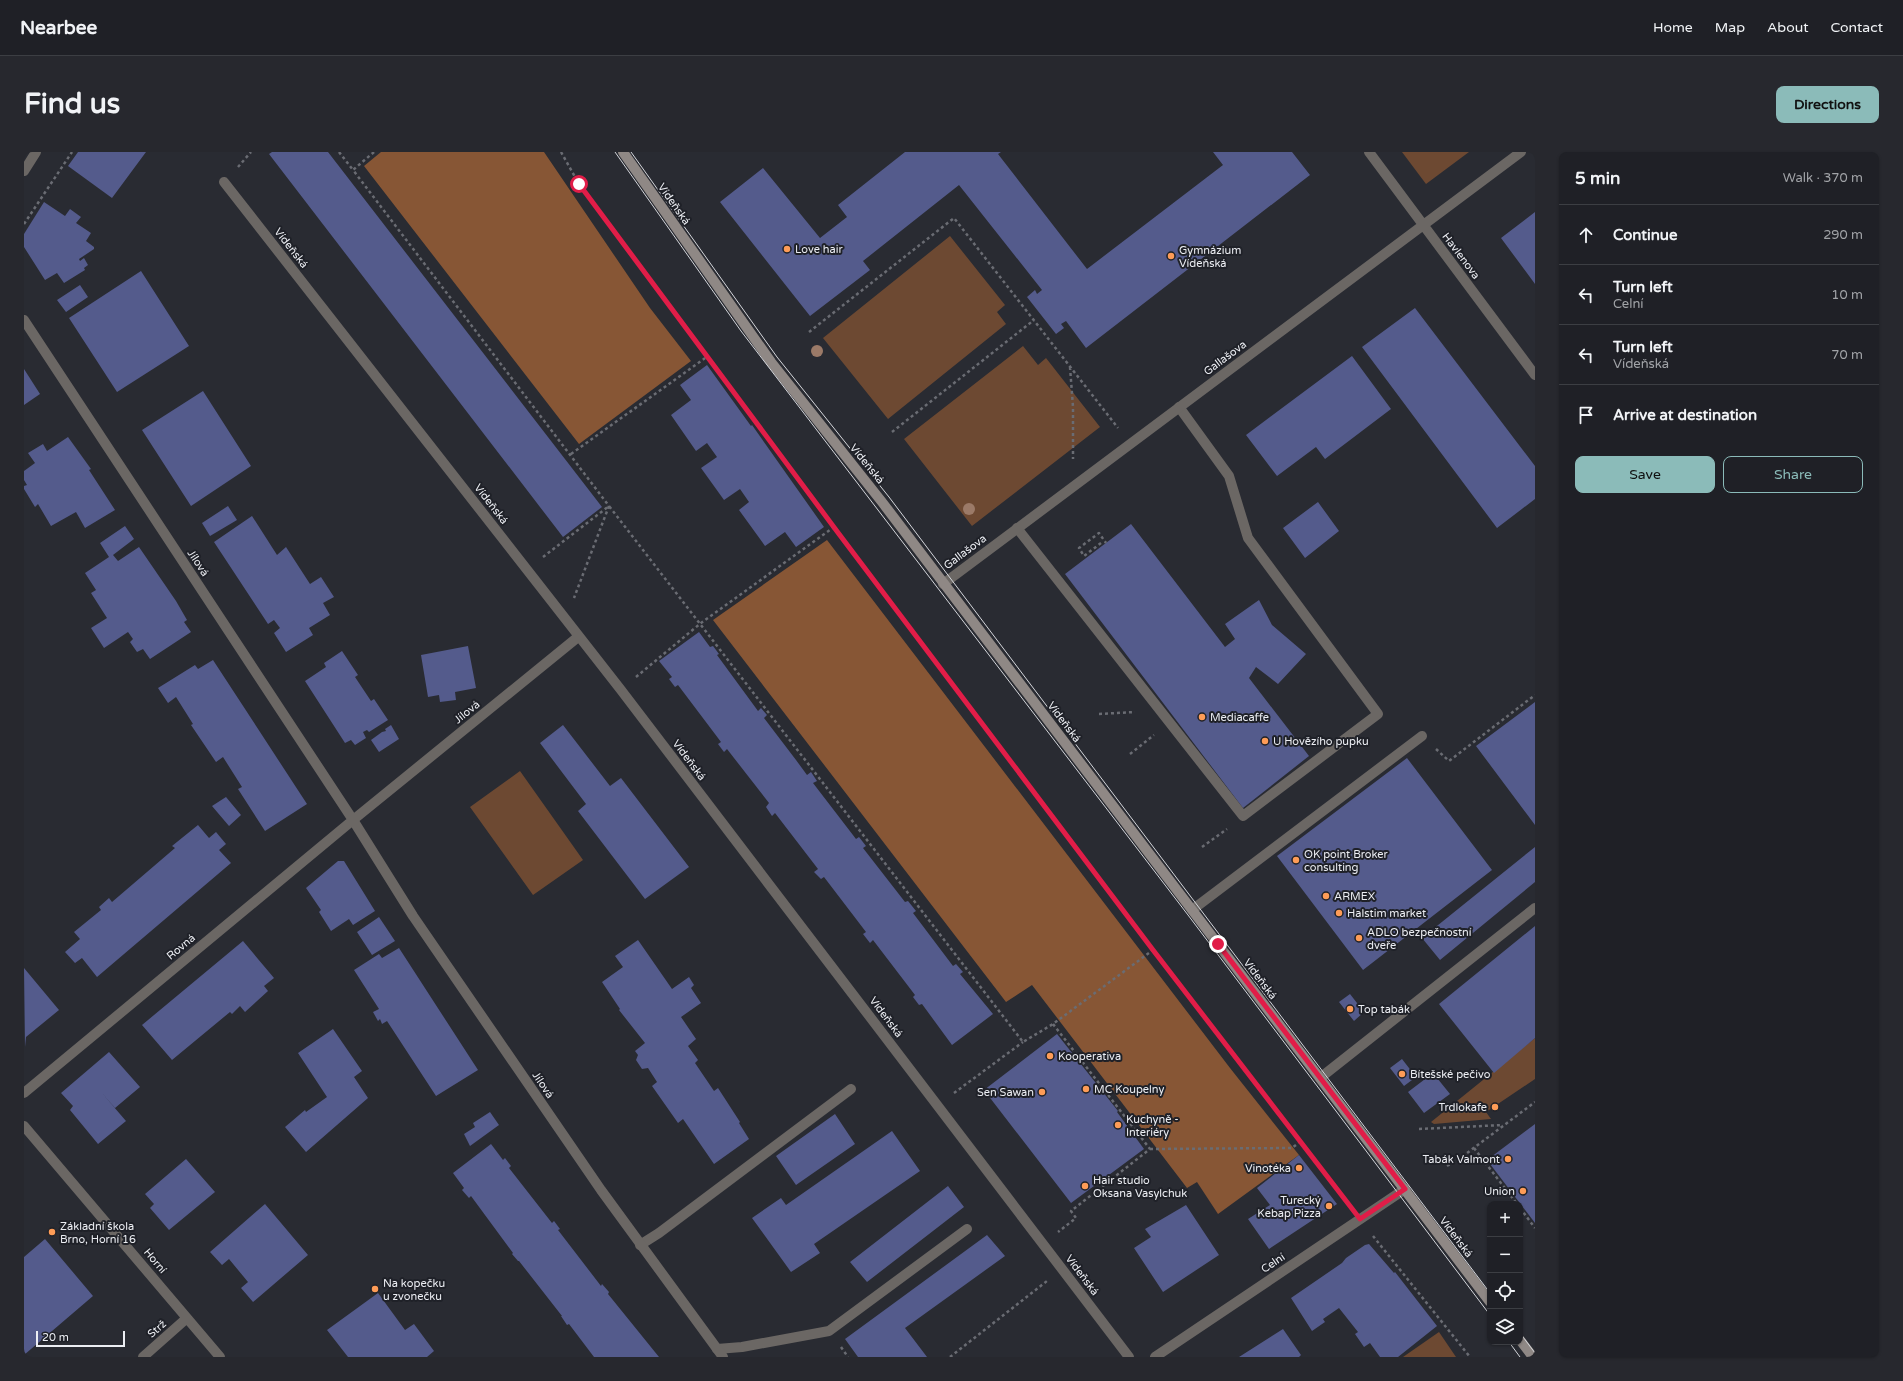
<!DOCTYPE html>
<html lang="en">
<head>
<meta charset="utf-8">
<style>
	body { margin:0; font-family:"Varela Round",sans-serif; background:#27282e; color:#f1f3f6 }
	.controls { position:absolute; right:12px; bottom:12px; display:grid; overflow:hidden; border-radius:8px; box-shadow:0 1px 3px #0004 }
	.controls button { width:36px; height:36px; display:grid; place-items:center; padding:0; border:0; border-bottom:1px solid #3c3e43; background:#1f2026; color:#f1f3f6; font:20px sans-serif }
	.scale { position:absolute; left:12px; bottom:10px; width:89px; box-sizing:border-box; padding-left:4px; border:2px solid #eceef3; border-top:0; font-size:11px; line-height:14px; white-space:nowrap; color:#eceef3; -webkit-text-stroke:3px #1f2128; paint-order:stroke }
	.stop { position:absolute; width:12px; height:12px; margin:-9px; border:3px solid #e11d48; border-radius:50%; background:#fff }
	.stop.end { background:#e11d48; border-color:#fff; box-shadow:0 1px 4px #0008 }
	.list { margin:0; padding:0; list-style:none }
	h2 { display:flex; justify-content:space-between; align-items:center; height:52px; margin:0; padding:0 16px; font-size:17px }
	h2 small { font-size:13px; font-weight:400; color:#a1a3a7 }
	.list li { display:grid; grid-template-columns:26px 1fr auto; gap:12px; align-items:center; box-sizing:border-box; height:60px; padding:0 16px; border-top:1px solid #3c3e43 }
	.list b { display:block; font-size:15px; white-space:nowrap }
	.list p { margin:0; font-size:13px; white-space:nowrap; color:#a1a3a7 }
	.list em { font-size:13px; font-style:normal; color:#a1a3a7 }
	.actions { display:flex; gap:8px; padding:12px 16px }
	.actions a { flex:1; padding:9px 0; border:1px solid #8bbbb9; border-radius:8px; text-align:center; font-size:14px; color:#8bbbb9 }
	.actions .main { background:#8bbbb9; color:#111 }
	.icon { flex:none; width:22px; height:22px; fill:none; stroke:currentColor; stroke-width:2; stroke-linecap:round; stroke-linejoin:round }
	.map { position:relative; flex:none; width:1511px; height:1205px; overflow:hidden; border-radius:8px }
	header { display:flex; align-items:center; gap:24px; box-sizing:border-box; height:56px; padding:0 20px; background:#1f2026; border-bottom:1px solid #3c3e43 }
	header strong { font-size:19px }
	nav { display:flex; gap:22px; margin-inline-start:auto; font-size:14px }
	.intro { display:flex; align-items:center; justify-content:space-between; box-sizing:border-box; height:96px; padding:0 24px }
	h1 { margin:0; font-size:28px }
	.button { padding:10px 18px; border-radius:8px; background:#8bbbb9; color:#111; font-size:14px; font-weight:700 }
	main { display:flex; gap:24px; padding:0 24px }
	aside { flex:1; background:#1f2026; border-radius:8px; box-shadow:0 1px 3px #0004 }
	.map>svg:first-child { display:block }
	.green { fill:#6d4932 }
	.forest { fill:#875635 }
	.building { fill:#545b8c }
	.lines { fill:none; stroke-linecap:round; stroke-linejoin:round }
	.path { stroke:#6a6c73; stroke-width:2.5; stroke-dasharray:3 3; stroke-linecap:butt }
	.lane { stroke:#6b6764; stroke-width:10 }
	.street { stroke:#6b6764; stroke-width:10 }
	.secondary { stroke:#8f8885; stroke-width:10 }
	.tram { stroke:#d4d6db; stroke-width:1 }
	.tree { fill:#9b7a68 }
	.route { stroke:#e11d48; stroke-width:5 }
	.poi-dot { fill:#fe9c57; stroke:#1f2128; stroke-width:1.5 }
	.labels { text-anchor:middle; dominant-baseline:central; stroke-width:4; stroke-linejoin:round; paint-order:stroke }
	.street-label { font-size:11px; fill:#eceef3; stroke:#1f2128 }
	.poi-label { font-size:11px; fill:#eceef3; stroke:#1f2128; text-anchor:start }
</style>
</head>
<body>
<header>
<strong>Nearbee</strong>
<nav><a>Home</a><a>Map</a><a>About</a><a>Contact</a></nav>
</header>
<div class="intro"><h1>Find us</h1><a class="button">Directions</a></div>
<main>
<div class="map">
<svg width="1511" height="1205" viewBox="0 0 1511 1205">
	<rect width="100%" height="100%" fill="#292b32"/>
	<path class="green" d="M1378 0H1445L1402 32Z
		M926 84 981 153 973 160 982 172 864 267 799 186Z
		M999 194 1014 213 1022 206 1076 275 948 374 880 287Z
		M496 619 559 708 509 743 446 655Z
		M1511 886V927L1462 960 1467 967 1410 972 1407 970Z
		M1415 1180 1432 1205H1379Z"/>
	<path class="forest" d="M357 0H520L626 156 667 209 555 292 340 14Z
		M803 388 1206 916 1275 1003 1194 1062 1173 1030 1163 1036 1008 833 982 850 689 468Z"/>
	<path class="building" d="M54 0H122L88 46 44 14Z
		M248 0H304L578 355 539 385 245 2Z
		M881 0H977L974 2 1063 117 1199 13 1189 0H1268L1286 23 1062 196 1042 169 1037 172 1040 176 1032 182 1003 145 1011 138 1013 142 1018 138 935 33 839 109 846 118 786 164 696 50 739 16 796 86 823 65 814 53Z
		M20 50 41 64 46 57 57 65 52 71 67 81 62 89 70 95V97L55 107 56 109 60 106 64 113 60 116 61 118 40 131 33 121 21 128 0 95V82Z
		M1511 60V132L1477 86Z
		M117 119 165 194 93 240 45 166Z
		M56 133 64 145 42 160 33 148Z
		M1391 156 1511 314V347L1473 376 1338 195Z
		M1328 204 1367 257 1301 307 1292 295 1253 324 1222 283Z
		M683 213 727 274 728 273 800 375 772 395 761 380 741 394 715 358 725 350 716 337 700 348 677 316 693 305 683 291 672 299 647 263 667 248 656 233Z
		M0 217 16 242 0 253Z
		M179 239 227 314 167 354 118 278Z
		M44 285 67 317 65 318 91 358 61 376 52 360 27 374 14 352 11 355 0 337V334L3 333 0 328V319L11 311 4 301 19 292 23 299Z
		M1294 350 1315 379 1281 406 1259 376Z
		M204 354 213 368 186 384 178 371Z
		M228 364 253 403 262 395 286 432 297 425 310 445 299 451 306 463 285 476 289 483 262 500 250 481 256 476 250 468 244 472 190 390Z
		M1107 372 1201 495 1211 487 1201 472 1235 448 1248 473 1282 502 1254 532 1232 515 1225 526 1285 604 1219 656 1041 422Z
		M101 374 110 387 89 403 94 409 115 395 152 449 163 468 160 470 167 480 126 507 119 497 113 500 106 490 109 487 104 480 80 496 67 476 83 466 67 441 72 438 61 421 85 405 76 391Z
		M675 480 686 495 689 494 695 502 693 503 734 559 737 556 743 563 740 566 772 608 783 623 787 620 793 629 789 631 832 687 835 685 842 694 839 696 881 750 884 749 892 759 889 761 929 814 932 812 939 820 936 822 969 862 928 893 898 852 895 853 889 845 891 843 849 788 846 791 839 782 842 780 800 725 797 727 790 720 794 717 751 661 748 664 742 655 745 651 703 597 700 600 694 592 697 590 654 533 651 535 645 527 648 525 635 509Z
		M444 494 452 536 431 540 432 548 416 550 415 543 404 545 397 503Z
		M318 499 334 523 331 525 347 549 350 547 364 568 345 580 343 578 339 580 342 586 331 593 327 588 321 591 281 529 302 515 300 511Z
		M189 508 283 652 241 679 214 637 218 635 199 605 192 610 167 573 169 572 152 545 144 551 134 536 171 513 174 517Z
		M1511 550V673L1452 594Z
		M367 573 375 587 355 600 347 588 358 580 362 579 361 577Z
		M539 573 586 634 597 626 665 715 621 747 554 659 562 652 516 591Z
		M1383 606 1468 718 1339 818 1253 704Z
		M202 645 217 663 205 674 188 654Z
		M174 673 185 686 192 680 202 692 195 698 207 711 73 825 58 806 51 811 41 800 56 787 50 780 77 758 75 755 85 746 88 750 151 696 148 694Z
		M1511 695V730L1416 808 1398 786Z
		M314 709H320L351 759 329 773 325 767 307 779 295 760 297 758 282 736Z
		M355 765 371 789 348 803 333 780Z
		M1511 774V886L1470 921 1415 852Z
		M614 788 648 837 665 825 670 833 667 836 677 851 657 865 672 887 664 894 674 908 671 911 690 939 694 936 716 970 715 971 725 987 690 1012 659 967 654 971 628 934 633 930 624 916 618 917 612 908 614 903 611 899 621 891 595 858 596 857 578 830 599 815 591 804Z
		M219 789 250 826 240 834 244 839 221 860 216 854 208 862 206 860 148 908 118 873Z
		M375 796 454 918 412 944 363 869 358 872 356 867 354 869 349 860 355 857 330 818 355 802 358 806Z
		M0 816 35 858 2 885 1 895Z
		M1326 842 1340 860 1330 869 1315 850Z
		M309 877 338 919 330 925 344 946 282 1000 261 975 281 958 282 960 303 945 274 901Z
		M1033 882 1094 959 1093 960 1120 997 1047 1051 960 938Z
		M85 900 116 935 91 956 77 940 102 969 74 992 46 958 49 954 37 941Z
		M1378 907 1392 925 1380 934 1366 916Z
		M1409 921 1426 942 1400 961 1384 940Z
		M466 960 475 973 446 994 440 982 451 975 449 971Z
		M811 962 831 992 772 1033 752 1004Z
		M1511 972V1071L1463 1008Z
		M868 979 896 1019 790 1092 796 1101 767 1120 728 1066 757 1046 762 1053Z
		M467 992 479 1008 481 1006 487 1014 485 1016 528 1071 530 1069 536 1077 534 1078 577 1134 578 1132 585 1140 584 1142 635 1205H570L545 1172 543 1173 537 1164H538L495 1109H494L488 1102 489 1101 447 1044 445 1046 438 1038 440 1036 429 1021Z
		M1275 1003 1313 1052 1245 1097 1224 1067 1246 1053 1233 1036Z
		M162 1007 191 1040 145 1078 126 1056 130 1052 121 1042Z
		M924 1034 940 1055 843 1130 826 1110Z
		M241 1052 284 1103 229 1150 217 1136 224 1130 205 1107 198 1113 186 1100Z
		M1162 1053 1195 1103 1139 1140 1110 1096 1127 1085 1121 1077Z
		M963 1083 981 1104 881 1176 903 1205H834L821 1187Z
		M21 1087 69 1144 0 1203V1105Z
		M1345 1092 1370 1121 1371 1120 1413 1174 1374 1205H1356L1346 1191 1340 1195 1331 1182 1334 1180 1315 1156 1299 1167 1301 1170 1288 1179 1267 1146 1318 1111 1322 1106 1341 1093Z
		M354 1141 381 1178 390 1172 410 1199 403 1205H324L303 1178Z
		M1259 1177 1277 1203 1275 1205H1215Z"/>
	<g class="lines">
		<path class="path" d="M315 0 329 18
			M350 0 329 18 585 354 550 446
			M537 0 555 32 815 382 1129 798 1324 1051
			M214 15 227 0
			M0 72 48 0
			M785 180 930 66 1094 276
			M1046 215 1049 255V307
			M868 280 1010 168
			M547 302 684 204
			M1077 391 1060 404 1055 396 1075 381 1082 391
			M519 405 585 354 999 890 1029 872 1129 798
			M612 525 677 471 810 375
			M1075 562 1111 560
			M1412 597 1425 609 1511 543
			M1106 602 1130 583
			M1178 695 1203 677
			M1029 872 1126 997 1047 1059 1052 1066 1034 1080
			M930 941 999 890
			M1395 977 1479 973
			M1450 996 1493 1052
			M1126 997 1268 996 1277 989
			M1423 1014 1435 1007 1511 950
			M1496 1056 1511 1076
			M1349 1084 1446 1205
			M817 1195 824 1205
			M926 1205 1023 1129"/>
		<path class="lane" d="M993 376 1219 664 1354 562 1224 386 1205 324 1155 255
			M1168 758 1398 584
			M1296 926 1511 756
			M616 1093 635 1081 827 937
			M693 1197 718 1195 805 1179 943 1077"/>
		<path class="street" d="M1345 0 1511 223
			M0 19 12 0
			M200 30 597 538 1105 1205
			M0 168 329 668 389 764 577 1038 699 1205
			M919 432 1497 0
			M0 941 329 668 554 485
			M0 974 196 1205
			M119 1205 163 1166
			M1131 1205 1381 1037"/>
		<path class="secondary" d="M599 0 747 210 858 350 1466 1150
			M1496 1188 1509 1205"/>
		<path class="tram" d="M591 0 717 179 1164 763 1466 1163
			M607 0 753 205 865 345 1466 1141
			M1496 1181 1511 1201
			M1485 1190 1496 1205"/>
	</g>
	<g class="tree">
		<circle cx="793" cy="199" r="6"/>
		<circle cx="945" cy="357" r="6"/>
	</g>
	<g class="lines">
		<path class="route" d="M555 32 815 382 1129 798 1336 1067 1381 1037 1194 792"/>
	</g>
	<g class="poi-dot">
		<circle cx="763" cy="97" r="4"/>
		<circle cx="1147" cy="104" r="4"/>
		<circle cx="1178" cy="565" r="4"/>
		<circle cx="1241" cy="589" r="4"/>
		<circle cx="1272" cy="708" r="4"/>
		<circle cx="1302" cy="744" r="4"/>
		<circle cx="1315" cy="761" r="4"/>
		<circle cx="1335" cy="786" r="4"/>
		<circle cx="1326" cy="857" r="4"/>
		<circle cx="1026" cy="904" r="4"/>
		<circle cx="1378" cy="922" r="4"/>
		<circle cx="1062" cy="937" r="4"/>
		<circle cx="1018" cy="940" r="4"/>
		<circle cx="1471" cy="955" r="4"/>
		<circle cx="1094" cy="973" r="4"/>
		<circle cx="1484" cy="1007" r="4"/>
		<circle cx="1275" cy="1016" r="4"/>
		<circle cx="1061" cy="1034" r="4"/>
		<circle cx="1499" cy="1039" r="4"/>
		<circle cx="1305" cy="1054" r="4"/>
		<circle cx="28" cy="1080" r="4"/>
		<circle cx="351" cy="1137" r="4"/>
	</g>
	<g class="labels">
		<g class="street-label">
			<text transform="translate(650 52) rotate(55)">Vídeňská</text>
			<text transform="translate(267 96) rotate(52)">Vídeňská</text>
			<text transform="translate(1437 104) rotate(53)">Havlenova</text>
			<text transform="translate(1201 206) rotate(-37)">Gallašova</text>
			<text transform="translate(843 312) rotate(51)">Vídeňská</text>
			<text transform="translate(467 352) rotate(52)">Vídeňská</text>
			<text transform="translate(941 400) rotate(-37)">Gallašova</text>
			<text transform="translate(174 411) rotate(57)">Jílová</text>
			<text transform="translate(443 560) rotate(-39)">Jílová</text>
			<text transform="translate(1040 570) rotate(53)">Vídeňská</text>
			<text transform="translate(665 608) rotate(53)">Vídeňská</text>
			<text transform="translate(157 795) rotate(-40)">Rovná</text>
			<text transform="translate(1236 827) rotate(53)">Vídeňská</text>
			<text transform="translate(862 865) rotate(53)">Vídeňská</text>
			<text transform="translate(519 933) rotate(56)">Jílová</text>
			<text transform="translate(1432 1085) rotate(53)">Vídeňská</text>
			<text transform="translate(131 1109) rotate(50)">Horní</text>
			<text transform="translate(1249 1111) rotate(-34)">Celní</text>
			<text transform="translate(1058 1123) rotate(53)">Vídeňská</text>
			<text transform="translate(133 1177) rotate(-41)">Strž</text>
		</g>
		<g class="poi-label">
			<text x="771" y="97">Love hair</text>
			<text x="1155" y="98">Gymnázium<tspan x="1155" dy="13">Vídeňská</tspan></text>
			<text x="1186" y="565">Mediacaffe</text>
			<text x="1249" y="589">U Hovězího pupku</text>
			<text x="1280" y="702">OK point Broker<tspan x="1280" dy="13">consulting</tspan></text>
			<text x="1310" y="744">ARMEX</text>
			<text x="1323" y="761">Halstim market</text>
			<text x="1343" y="780">ADLO bezpečnostní<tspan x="1343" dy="13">dveře</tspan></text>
			<text x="1334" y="857">Top tabák</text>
			<text x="1034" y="904">Kooperativa</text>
			<text x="1386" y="922">Bítešské pečivo</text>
			<text x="1070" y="937">MC Koupelny</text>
			<text x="1010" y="940" text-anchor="end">Sen Sawan</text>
			<text x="1463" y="955" text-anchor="end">Trdlokafe</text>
			<text x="1102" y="967">Kuchyně -<tspan x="1102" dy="13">Interiéry</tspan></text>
			<text x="1476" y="1007" text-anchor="end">Tabák Valmont</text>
			<text x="1267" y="1016" text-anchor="end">Vinotéka</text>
			<text x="1069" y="1028">Hair studio<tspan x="1069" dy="13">Oksana Vasylchuk</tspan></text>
			<text x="1491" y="1039" text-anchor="end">Union</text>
			<text x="1297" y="1048" text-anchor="end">Turecký<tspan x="1297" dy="13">Kebap Pizza</tspan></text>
			<text x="36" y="1074">Základní škola<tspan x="36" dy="13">Brno, Horní 16</tspan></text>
			<text x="359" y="1131">Na kopečku<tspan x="359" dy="13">u zvonečku</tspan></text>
		</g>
	</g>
</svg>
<div class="controls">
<button>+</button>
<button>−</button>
<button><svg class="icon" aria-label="locate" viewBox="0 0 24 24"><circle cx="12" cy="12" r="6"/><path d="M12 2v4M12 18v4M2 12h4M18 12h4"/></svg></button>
<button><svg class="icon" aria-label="layers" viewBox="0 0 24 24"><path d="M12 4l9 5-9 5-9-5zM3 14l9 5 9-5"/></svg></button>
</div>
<div class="scale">20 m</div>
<div class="stop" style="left:555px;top:32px"></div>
<div class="stop end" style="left:1194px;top:792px"></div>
</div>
<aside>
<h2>5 min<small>Walk · 370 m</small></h2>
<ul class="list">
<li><svg class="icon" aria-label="ahead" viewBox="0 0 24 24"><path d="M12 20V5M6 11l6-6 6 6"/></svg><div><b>Continue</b></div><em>290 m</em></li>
<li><svg class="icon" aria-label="left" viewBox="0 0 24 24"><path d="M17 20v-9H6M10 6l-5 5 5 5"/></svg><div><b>Turn left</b><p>Celní</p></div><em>10 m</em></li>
<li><svg class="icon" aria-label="left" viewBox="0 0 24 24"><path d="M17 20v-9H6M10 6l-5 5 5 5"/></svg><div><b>Turn left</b><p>Vídeňská</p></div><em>70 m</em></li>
<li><svg class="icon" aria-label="arrive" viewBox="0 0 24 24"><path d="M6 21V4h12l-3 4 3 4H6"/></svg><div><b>Arrive at destination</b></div></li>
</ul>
<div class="actions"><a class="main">Save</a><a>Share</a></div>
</aside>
</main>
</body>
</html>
